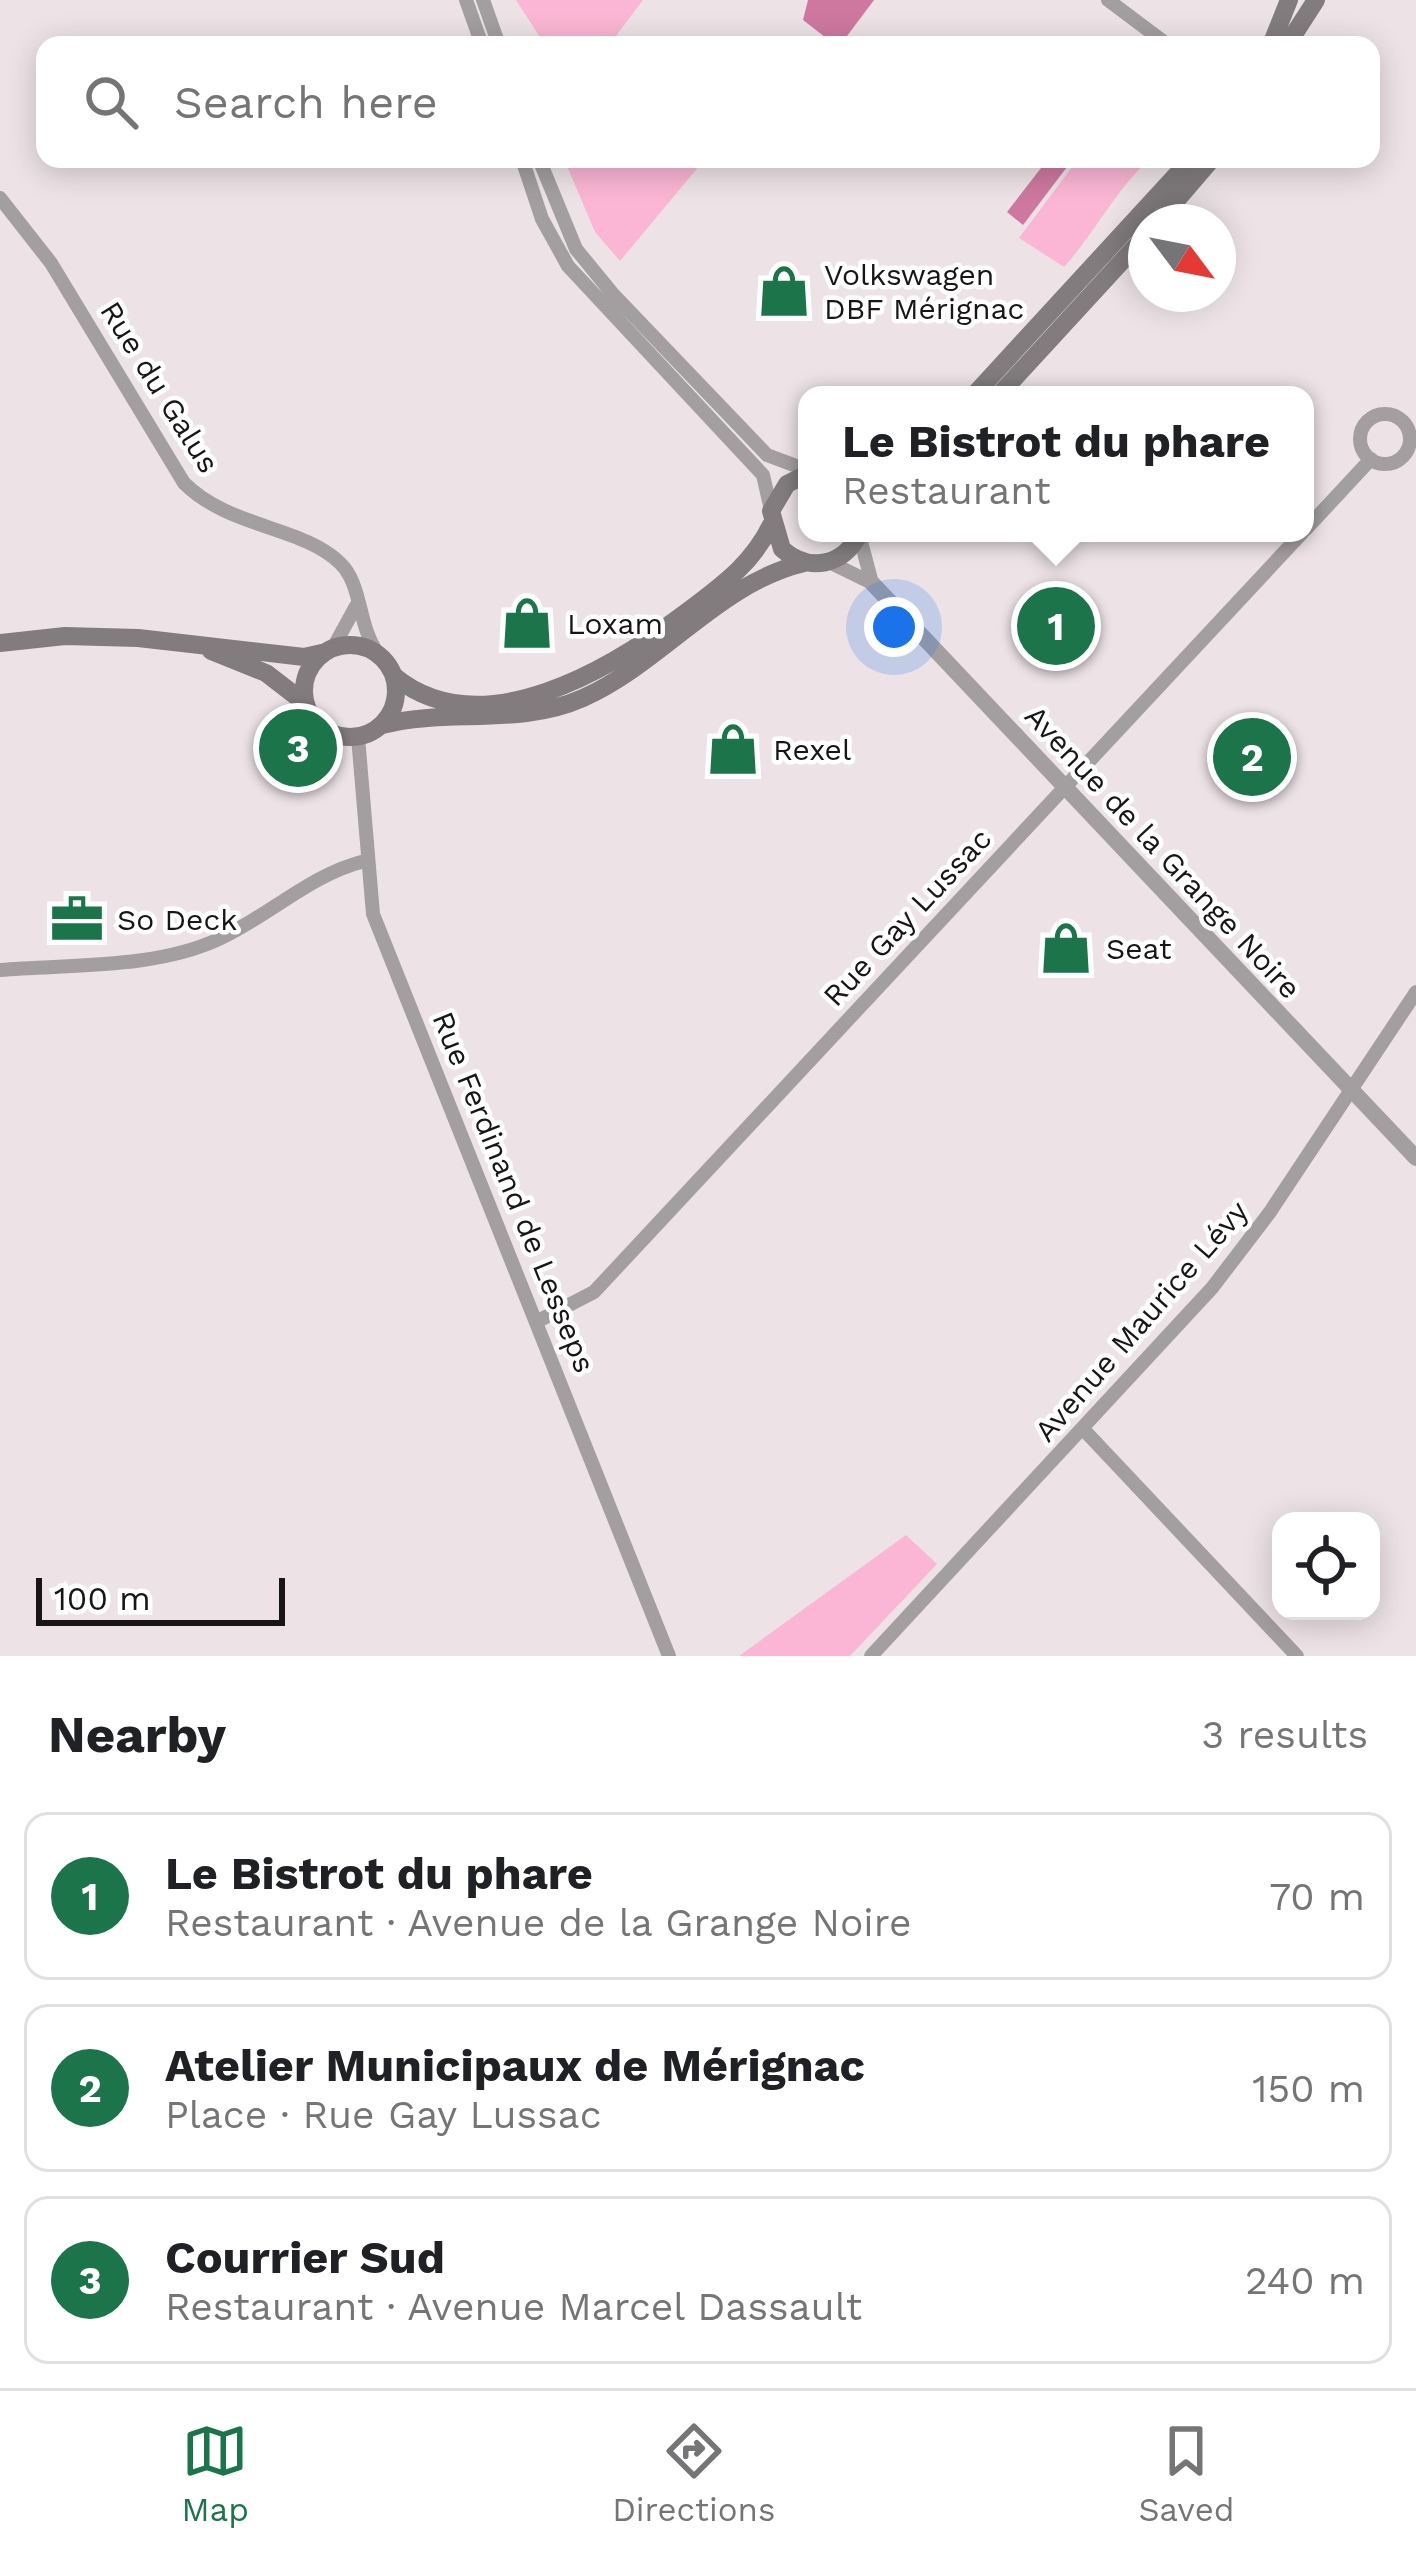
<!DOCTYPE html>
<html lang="en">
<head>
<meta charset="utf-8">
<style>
	body { margin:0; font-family:"Work Sans",sans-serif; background:#f2f2f2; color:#202124 }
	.controls { position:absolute; right:36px; bottom:36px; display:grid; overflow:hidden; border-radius:24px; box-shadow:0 6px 30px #0003 }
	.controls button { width:108px; height:108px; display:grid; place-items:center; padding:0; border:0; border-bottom:3px solid #e0e0e0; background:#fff; color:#202124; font:60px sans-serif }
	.compass { position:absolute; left:1128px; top:204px; width:108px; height:108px; border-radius:50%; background:#fff; box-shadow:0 6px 30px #0003; rotate:122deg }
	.scale { position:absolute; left:36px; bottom:30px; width:249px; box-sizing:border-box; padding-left:12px; border:6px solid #181516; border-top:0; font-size:33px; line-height:42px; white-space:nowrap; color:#181516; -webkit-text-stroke:9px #fff; paint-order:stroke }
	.you { position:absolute; left:894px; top:627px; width:42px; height:42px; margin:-30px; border:9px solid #fff; border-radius:50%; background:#1a73e8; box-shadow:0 0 0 18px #1a73e833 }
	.badge { display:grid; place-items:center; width:78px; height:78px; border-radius:50%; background:#1c754a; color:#fff; font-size:39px; font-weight:700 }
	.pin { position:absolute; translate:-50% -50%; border:6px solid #fff; box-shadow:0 3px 12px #0006 }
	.popup { position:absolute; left:798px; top:386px; width:516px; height:156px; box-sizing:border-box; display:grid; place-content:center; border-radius:24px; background:#fff; filter:drop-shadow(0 3px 9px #0005); font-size:39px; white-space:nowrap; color:#757577 }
	.popup b { font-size:45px; color:#202124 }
	.popup::after { content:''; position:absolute; left:50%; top:100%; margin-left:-24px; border:24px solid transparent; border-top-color:#fff }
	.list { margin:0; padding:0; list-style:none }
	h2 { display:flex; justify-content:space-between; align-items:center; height:156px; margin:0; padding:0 48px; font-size:51px }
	h2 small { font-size:39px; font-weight:400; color:#757577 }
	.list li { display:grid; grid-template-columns:78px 1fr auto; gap:36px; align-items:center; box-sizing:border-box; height:168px; margin:0 24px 24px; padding:0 24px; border:3px solid #e0e0e0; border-radius:24px }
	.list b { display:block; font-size:45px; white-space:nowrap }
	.list p { margin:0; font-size:39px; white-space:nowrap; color:#757577 }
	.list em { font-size:39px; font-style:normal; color:#757577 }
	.icon { flex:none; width:66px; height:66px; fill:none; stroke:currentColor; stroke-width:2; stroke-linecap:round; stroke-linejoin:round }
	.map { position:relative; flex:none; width:1416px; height:1656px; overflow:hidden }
	.search { position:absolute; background:#fff; box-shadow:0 6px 30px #0003; left:36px; right:36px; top:36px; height:132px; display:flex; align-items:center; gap:30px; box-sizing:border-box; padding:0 42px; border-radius:24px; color:#757577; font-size:45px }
	.sheet { height:732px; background:#fff }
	nav { display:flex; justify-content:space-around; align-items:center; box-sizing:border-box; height:168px; border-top:3px solid #e0e0e0; background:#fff; font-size:33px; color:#757577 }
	nav a { display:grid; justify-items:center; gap:6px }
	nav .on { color:#1c754a }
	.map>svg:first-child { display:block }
	.green { fill:#fab6d4 }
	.water { fill:#ce78a0 }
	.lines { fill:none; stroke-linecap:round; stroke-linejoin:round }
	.minor { stroke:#a39ea0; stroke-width:14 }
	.tertiary { stroke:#a39ea0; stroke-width:16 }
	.secondary { stroke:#827c7e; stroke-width:18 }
	.labels { text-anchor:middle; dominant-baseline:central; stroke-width:9; stroke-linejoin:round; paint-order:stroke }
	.poi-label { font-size:30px; fill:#181516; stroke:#fff; text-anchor:start }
	.street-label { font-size:30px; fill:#181516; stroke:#fff }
</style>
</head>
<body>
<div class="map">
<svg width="1416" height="1656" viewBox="0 0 1416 1656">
	<rect width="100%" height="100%" fill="#ede3e7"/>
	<path class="green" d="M516 0H643L609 45H545Z
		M564 159H705L620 261 595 232Z
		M1078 159H1150C1115 190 1095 233 1064 267L1019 238Z
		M906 1535 937 1564 850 1656H739Z"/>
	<path class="water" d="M808 0H874L841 44H834L803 20Z
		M1048 159H1073L1023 225 1007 212Z"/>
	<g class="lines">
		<path class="minor" d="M466 0 482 45
			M483 0 499 45
			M1108 0 1168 45
			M522 159 542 219 568 266 763 475 771 510
			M539 159 576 249 612 293 767 455 807 470
			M0 198 51 263 184 483C229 528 302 526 340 563 363 585 357 626 379 655
			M1360 439a25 25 0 1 1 50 0a25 25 0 1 1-50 0Z
			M1305 530 1371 459
			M859 534 872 583
			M831 563 872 583
			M333 648 356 606
			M358 737 373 914 669 1656
			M0 970C70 964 155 969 219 939 269 916 311 874 365 861
			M538 1321 594 1292 1302 533
			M1085 1431 1297 1656
			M871 1656 1212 1288 1270 1212 1416 992"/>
		<path class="tertiary" d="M872 583 1416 1158"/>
		<path class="secondary" d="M1271 45 1289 0
			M1287 45 1316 0
			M1158 222 1212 159
			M974 395 1191 159
			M999 395 1146 235
			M807 474 787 484 771 511 782 549C810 573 843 566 860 533
			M0 643 65 636 138 638 304 657 326 652
			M304 691a46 46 0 1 1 92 0a46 46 0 1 1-92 0Z
			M211 651 266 673 305 703
			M394 676C482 749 614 667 688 611 722 585 752 564 771 525
			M382 725C448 708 518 727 583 698 663 662 719 583 804 563"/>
	</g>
	<defs>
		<g id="shop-bare" transform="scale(4.14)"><path d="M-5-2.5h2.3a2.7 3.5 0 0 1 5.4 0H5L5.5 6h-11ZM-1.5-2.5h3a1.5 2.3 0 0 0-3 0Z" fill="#1c754a" stroke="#fff" stroke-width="2.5" paint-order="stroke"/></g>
		<g id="office-bare" transform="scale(4.14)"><path d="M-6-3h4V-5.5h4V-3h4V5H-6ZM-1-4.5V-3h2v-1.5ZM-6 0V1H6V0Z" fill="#1c754a" stroke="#fff" stroke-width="2.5" paint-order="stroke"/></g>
	</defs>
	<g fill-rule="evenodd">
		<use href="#shop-bare" x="784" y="291"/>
		<use href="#shop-bare" x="527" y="623"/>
		<use href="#shop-bare" x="733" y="749"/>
		<use href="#office-bare" x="77" y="919"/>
		<use href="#shop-bare" x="1066" y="948"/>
	</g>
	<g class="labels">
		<g class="poi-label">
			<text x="824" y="274">Volkswagen<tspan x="824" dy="34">DBF Mérignac</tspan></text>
			<text x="567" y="623">Loxam</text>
			<text x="773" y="749">Rexel</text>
			<text x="117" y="919">So Deck</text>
			<text x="1106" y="948">Seat</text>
		</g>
		<g class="street-label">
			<text transform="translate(160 387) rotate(58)">Rue du Galus</text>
			<text transform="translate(1163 852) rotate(47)">Avenue de la Grange Noire</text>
			<text transform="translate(907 917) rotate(-47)">Rue Gay Lussac</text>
			<text transform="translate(514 1192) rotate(68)">Rue Ferdinand de Lesseps</text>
			<text transform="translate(1141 1321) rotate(-49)">Avenue Maurice Lévy</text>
		</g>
	</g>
</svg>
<div class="controls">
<button><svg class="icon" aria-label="locate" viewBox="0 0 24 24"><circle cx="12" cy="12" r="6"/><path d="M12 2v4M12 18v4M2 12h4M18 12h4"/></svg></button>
</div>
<svg class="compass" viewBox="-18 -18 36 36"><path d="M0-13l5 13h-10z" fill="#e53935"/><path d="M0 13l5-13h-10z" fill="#757577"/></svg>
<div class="scale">100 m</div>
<div class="you"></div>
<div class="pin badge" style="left:1056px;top:626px">1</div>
<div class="popup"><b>Le Bistrot du phare</b>Restaurant</div>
<div class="pin badge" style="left:1252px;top:757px">2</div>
<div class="pin badge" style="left:298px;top:748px">3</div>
<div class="search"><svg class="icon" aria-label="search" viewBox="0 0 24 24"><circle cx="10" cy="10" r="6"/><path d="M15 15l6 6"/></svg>Search here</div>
</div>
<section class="sheet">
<h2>Nearby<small>3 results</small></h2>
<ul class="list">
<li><span class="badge">1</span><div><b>Le Bistrot du phare</b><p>Restaurant · Avenue de la Grange Noire</p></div><em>70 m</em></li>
<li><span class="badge">2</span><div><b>Atelier Municipaux de Mérignac</b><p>Place · Rue Gay Lussac</p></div><em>150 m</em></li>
<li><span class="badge">3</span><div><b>Courrier Sud</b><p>Restaurant · Avenue Marcel Dassault</p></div><em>240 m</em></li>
</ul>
</section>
<nav>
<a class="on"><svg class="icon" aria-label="map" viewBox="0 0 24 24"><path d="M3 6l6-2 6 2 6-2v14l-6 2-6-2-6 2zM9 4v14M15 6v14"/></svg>Map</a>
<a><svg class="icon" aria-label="directions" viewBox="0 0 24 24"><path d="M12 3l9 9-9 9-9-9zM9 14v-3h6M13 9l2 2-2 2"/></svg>Directions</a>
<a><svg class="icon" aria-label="saved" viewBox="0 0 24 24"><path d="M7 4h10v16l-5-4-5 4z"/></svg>Saved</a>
</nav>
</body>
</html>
